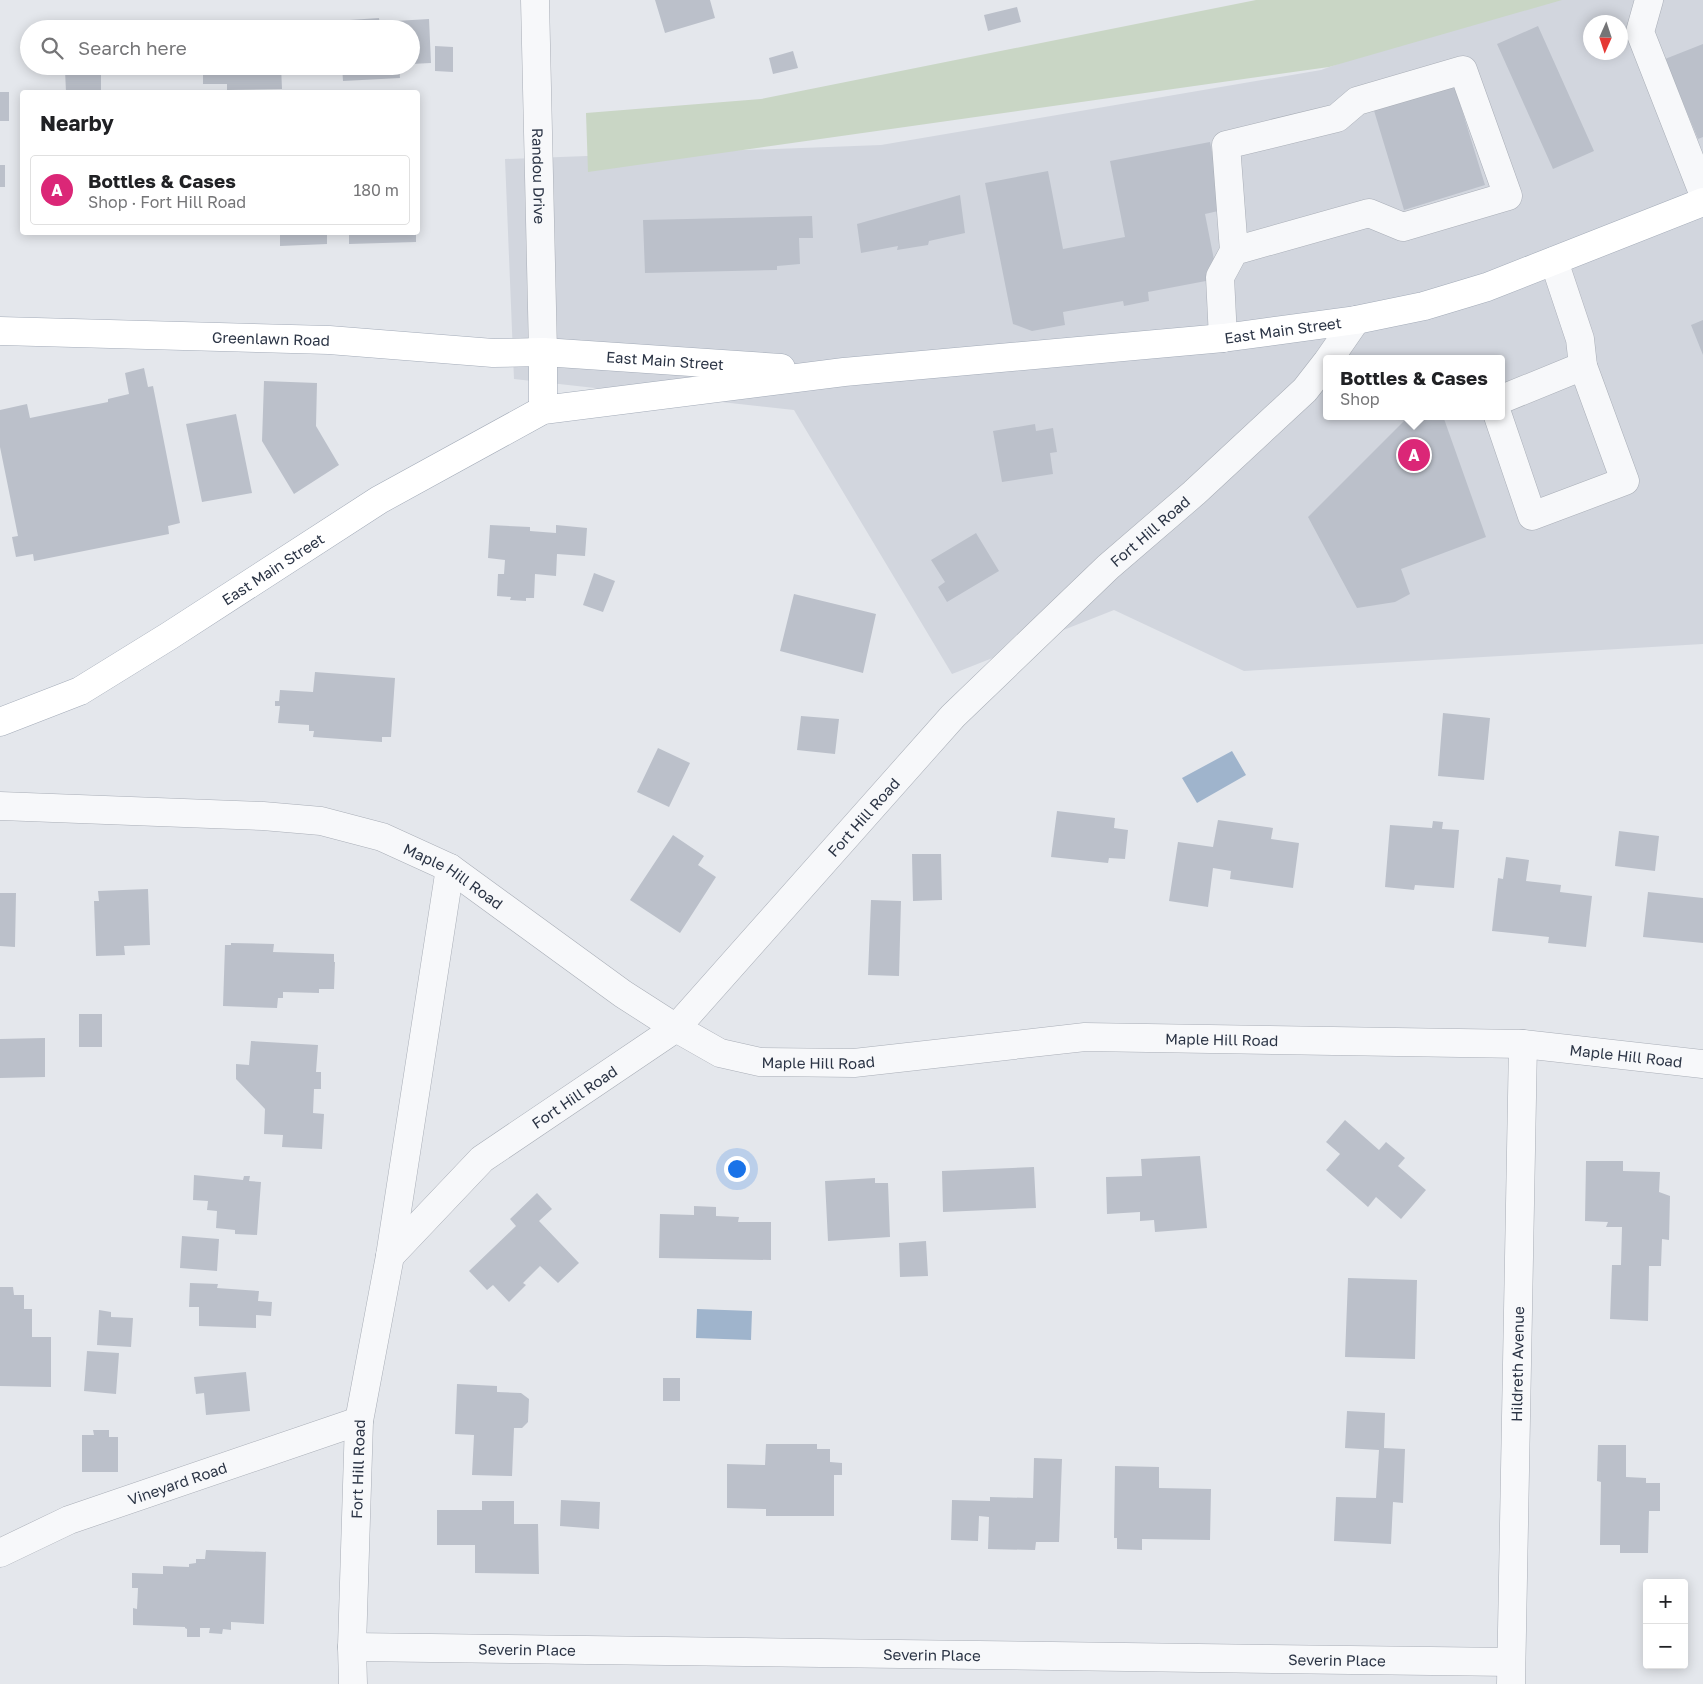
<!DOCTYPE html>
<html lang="en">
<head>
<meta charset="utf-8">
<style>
	body { margin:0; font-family:"Golos Text",sans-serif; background:#f6f6f6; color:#202124 }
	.controls { position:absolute; right:15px; bottom:15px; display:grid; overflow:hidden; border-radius:5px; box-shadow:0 2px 12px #0003 }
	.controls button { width:45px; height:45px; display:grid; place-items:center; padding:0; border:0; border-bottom:1px solid #e0e0e0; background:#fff; color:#202124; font:25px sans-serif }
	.compass { position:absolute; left:1583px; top:15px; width:45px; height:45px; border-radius:50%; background:#fff; box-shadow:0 2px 12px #0003; rotate:183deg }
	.you { position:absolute; left:736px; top:1168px; width:18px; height:18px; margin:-12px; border:4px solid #fff; border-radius:50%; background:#1a73e8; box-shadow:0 0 0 8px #1a73e833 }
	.badge { display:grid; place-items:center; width:32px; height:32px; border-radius:50%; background:#db2777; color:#fff; font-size:16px; font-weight:700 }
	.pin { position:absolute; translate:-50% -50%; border:2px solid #fff; box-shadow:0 1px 5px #0006 }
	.popup { position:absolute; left:1323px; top:355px; width:182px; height:65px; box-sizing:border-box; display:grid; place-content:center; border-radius:5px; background:#fff; filter:drop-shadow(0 1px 4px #0005); font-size:16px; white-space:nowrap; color:#757577 }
	.popup b { font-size:19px; color:#202124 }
	.popup::after { content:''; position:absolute; left:50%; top:100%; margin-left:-10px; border:10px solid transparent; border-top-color:#fff }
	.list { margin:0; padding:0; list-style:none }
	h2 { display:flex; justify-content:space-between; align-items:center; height:65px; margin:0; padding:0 20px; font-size:21px }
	h2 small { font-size:16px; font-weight:400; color:#757577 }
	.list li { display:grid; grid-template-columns:32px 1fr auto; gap:15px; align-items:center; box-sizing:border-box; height:70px; margin:0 10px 10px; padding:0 10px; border:1px solid #e0e0e0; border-radius:5px }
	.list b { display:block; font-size:19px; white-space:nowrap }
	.list p { margin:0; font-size:16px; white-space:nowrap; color:#757577 }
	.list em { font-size:16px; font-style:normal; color:#757577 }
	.icon { flex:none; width:28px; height:28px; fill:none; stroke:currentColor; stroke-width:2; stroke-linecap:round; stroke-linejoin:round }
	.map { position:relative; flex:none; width:1703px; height:1684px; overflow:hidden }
	.search { position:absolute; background:#fff; box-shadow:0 2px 12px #0003; left:20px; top:20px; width:400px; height:55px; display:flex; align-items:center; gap:12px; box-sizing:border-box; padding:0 18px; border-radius:28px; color:#757577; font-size:19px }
	.panel { position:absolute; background:#fff; box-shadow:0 2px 12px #0003; left:20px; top:90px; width:400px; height:145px; border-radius:5px }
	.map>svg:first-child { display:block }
	.built { fill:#d2d6de; fill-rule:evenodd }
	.green { fill:#c9d6c5 }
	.water { fill:#9fb4cc }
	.building { fill:#bbc0ca }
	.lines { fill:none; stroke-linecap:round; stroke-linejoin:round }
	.minor-casing { stroke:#a9aeb7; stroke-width:29 }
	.major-casing { stroke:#a3abb8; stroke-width:29 }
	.minor { stroke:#f7f8fa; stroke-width:28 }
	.major { stroke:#fff; stroke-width:28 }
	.labels { text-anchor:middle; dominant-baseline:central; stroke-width:5; stroke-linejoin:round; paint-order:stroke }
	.street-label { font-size:15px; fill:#2b3445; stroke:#f4f6f9 }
</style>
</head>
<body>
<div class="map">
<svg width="1703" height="1684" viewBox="0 0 1703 1684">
	<rect width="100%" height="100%" fill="#e4e7ec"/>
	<path class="built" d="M1518 0H1703V644L1244 671 1114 610 952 674 794 410 514 379 505 159 881 145 1321 70ZM1590 22H1620V52H1590ZM1326 359H1502V416H1326Z"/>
	<path class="green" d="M1256 0H1562L1329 67 588 172 586 113 761 99Z"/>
	<path class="water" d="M1232 751 1246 775 1197 803 1182 778Z
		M697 1309 752 1311 751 1340 696 1338Z"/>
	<path class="building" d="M655 0H710L715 18 665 33Z
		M1017 7 1021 22 988 31 984 15Z
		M379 18 380 26 395 25V21L429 19 431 63 411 64V29H335V21Z
		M242 24V29H196V25Z
		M255 24H291V29H255Z
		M1538 26 1594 151 1553 169 1497 44Z
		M1703 44V137L1698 139 1665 59Z
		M435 46 453 47V72L435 71Z
		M793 51 798 68 773 74 769 58Z
		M203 66H281L282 89 227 90V84H203Z
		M342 66H399L400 78 343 81Z
		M65 70H101V92H66Z
		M1453 81 1485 185 1404 210 1372 104Z
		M0 92H9V121H0Z
		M1210 142 1218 182 1227 209 1205 214 1216 270 1211 280 1148 292 1149 301 1124 306 1123 301 1063 312 1065 325 1032 331 1013 324 985 183 1048 171 1063 249 1125 237 1110 161Z
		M0 165H5V187H0Z
		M960 195 965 233 929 241 928 245 897 250 898 246 861 253 857 224Z
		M812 216 813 238H799L800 264 777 266V270L645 273 643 220Z
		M280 232H327V244L280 246Z
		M349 232H416V242L349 244Z
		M1703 320V355L1691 325Z
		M144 368 148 387 153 386 180 523 168 526 169 534 34 561 33 554 16 557 12 537 18 536 0 447V410L27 404 30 418 108 402V399L129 394 125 373Z
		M264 381 317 383 316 426 339 465 294 494 262 441Z
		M236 414 252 493 202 502 186 424Z
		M1409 416H1443L1486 537 1401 569 1410 594 1395 602 1357 608 1308 517Z
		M1035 424 1036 431 1053 428 1057 452 1050 453 1053 474 1002 482 993 431Z
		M490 525 530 527V531L556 533V525L587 528 585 556 557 554 556 576 535 574 534 598H526V601L510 600 511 597 497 596 498 574H504L505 560 488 558Z
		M976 533 999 571 947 602 938 587 945 582 931 560Z
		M594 573 615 581 603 612 583 605Z
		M794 594 876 614 863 673 780 651Z
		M315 672 395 678 391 737H382V742L313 737 314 731H309V725L278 723 280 706H275V701H279L280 690 313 692Z
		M1443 713 1490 718 1484 780 1438 776Z
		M801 716 839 719 835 754 797 750Z
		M658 748 690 763 669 807 637 792Z
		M1057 811 1115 818 1114 828 1128 830 1125 859 1109 858 1108 863 1051 857Z
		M1218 820 1273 828 1271 839 1299 843 1293 888 1230 879 1231 871 1213 868 1208 907 1169 901 1178 842 1213 847Z
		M1433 821 1443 822 1442 829 1459 830 1454 888 1415 885 1414 890 1385 887 1390 825 1432 828Z
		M1619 831 1659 836 1655 871 1615 866Z
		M673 835 704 856 698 865 716 877 680 933 630 900Z
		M912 854H941L942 900 913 901Z
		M1506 857 1529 860 1526 881 1561 885 1560 892 1592 896 1586 947 1548 943 1549 937 1492 931 1498 878 1503 879Z
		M148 889 150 945 124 946 125 955 96 956 94 901H99L98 891Z
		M1648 892 1703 898V943L1643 937Z
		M0 893H16L15 947 0 946Z
		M871 900 901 901 899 976 868 975Z
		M231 943 274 944 273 952 334 954V962H335L334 989H319V993L283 992V998H278L277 1008 223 1006 225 945H231Z
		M79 1014H102V1047H79Z
		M45 1038V1077L0 1078V1039Z
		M251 1041 318 1045 316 1072H321V1089H314L313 1113 324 1114 322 1149 282 1147 283 1135 264 1134 265 1109 236 1079V1064L249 1065Z
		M1345 1120 1379 1150 1386 1142 1405 1158 1398 1166 1426 1190 1401 1219 1376 1197 1368 1207 1326 1170 1340 1154 1326 1142Z
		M1200 1156 1207 1228 1155 1232 1154 1220 1140 1221V1212L1107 1214 1106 1177 1142 1176 1141 1159Z
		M1586 1161H1623V1171L1660 1172 1659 1192 1670 1196 1669 1240 1662 1239 1661 1266H1649L1648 1321 1610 1319 1612 1265H1621L1622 1227H1606L1608 1222 1585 1221Z
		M1034 1167 1036 1208 943 1212 942 1171Z
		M194 1175 243 1180 244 1176H250L249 1181 261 1182 257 1235 235 1234V1230L216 1228 217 1211 207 1210 208 1201 193 1200Z
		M875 1178V1183H888L890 1237 828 1241 825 1181Z
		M537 1193 552 1209 539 1221 579 1263 558 1283 540 1266 523 1283 526 1285 509 1302 493 1285 487 1290 469 1271 516 1226 510 1219Z
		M694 1206 716 1207V1216L739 1217 738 1222H771V1260L659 1258 660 1214 694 1215Z
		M182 1236 219 1239 217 1271 180 1268Z
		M926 1241 928 1276 900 1277 899 1243Z
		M1348 1278 1417 1280 1415 1359 1345 1357Z
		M190 1283 218 1284 217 1288 259 1291 258 1301 272 1302 271 1316 256 1315V1328L199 1326V1307H189Z
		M0 1287H13L14 1295H24V1309H32V1337H51V1387L0 1386Z
		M99 1310 111 1312V1317L133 1318 131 1347 97 1345Z
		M87 1351 119 1353 116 1394 84 1391Z
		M246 1372 250 1411 206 1415 204 1393 196 1394 194 1377Z
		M663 1378H680V1401H663Z
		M457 1384 497 1386V1392L521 1393 529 1399 528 1422 522 1428H514L512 1476 472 1475 474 1435 455 1434Z
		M1347 1411 1385 1413 1384 1448 1405 1449 1403 1503 1393 1502 1391 1544 1334 1541 1336 1497 1376 1498 1379 1450 1345 1448Z
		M93 1430H109V1437H118V1472H82V1435H94Z
		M766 1444H817V1449H830V1462L842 1463V1475H834V1516H766V1509L727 1508V1464L765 1465Z
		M1598 1445H1626V1477L1646 1478V1483H1660V1511H1649L1648 1553H1620V1545H1600L1601 1482 1597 1481Z
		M1034 1458 1062 1459 1059 1542H1036L1035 1550 988 1549 989 1517 979 1516 978 1541 951 1540 952 1500 990 1501V1497L1033 1498Z
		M1115 1466 1159 1467V1488L1211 1489 1210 1540 1142 1539V1550L1117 1549V1538H1114Z
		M561 1500 600 1502 599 1529 560 1526Z
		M482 1501H514V1524H538L539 1574 475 1573V1545H437V1510H482Z
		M206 1550 266 1552 264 1624 231 1622V1630L223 1629 222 1634 209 1633 210 1628H200V1637H187V1629L185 1628V1627L133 1625V1608L137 1609 138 1588H132V1573L163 1574V1566L189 1567V1564L196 1563V1559H205Z"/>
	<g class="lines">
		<g class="minor-casing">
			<g id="minor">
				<path id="s1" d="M535 0 543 352"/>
				<path d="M1649 0 1640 32 1703 193"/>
				<path d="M1223 338 1220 277 1234 251 1369 213 1403 227 1508 196 1463 70 1357 101 1337 118 1226 145 1234 251"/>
				<path d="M1329 359 1356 320"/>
				<path d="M1502 399 1583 366"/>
				<path d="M1498 416 1532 516 1625 481 1583 366 1580 339 1554 261"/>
				<path id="s2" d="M0 806 263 816 321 821 382 837 450 868 623 994 676 1028 720 1053 760 1062 854 1063 1085 1037 1523 1044 1703 1064"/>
				<path d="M390 1256 450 868"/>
				<path id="s3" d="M0 1553 69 1520 359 1421"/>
				<path id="s4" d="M352 1647 1511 1662"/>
				<path id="s5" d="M353 1684 352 1647 359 1421 390 1256 482 1159 676 1028 953 716 1108 567 1194 493 1305 390 1326 363"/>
				<path id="s6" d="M1511 1684 1523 1044"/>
			</g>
		</g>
		<g class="major-casing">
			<g id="major">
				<path id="s7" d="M0 331 329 340 493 353 543 352 781 368"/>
				<path d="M543 352V410"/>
				<path id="s8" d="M0 722 80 691 169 636 379 500 543 410 844 372 1223 338 1356 320 1424 306 1487 287 1703 202"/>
			</g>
		</g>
		<use href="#minor" class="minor"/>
		<use href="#major" class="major"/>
	</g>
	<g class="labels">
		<g class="street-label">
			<text stroke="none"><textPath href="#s1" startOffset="176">Randou Drive</textPath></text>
			<text stroke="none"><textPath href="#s8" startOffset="1372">East Main Street</textPath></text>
			<text stroke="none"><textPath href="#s7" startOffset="271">Greenlawn Road</textPath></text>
			<text stroke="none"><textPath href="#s7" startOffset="666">East Main Street</textPath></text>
			<text stroke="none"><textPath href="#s5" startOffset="1486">Fort Hill Road</textPath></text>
			<text stroke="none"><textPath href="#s8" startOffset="314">East Main Street</textPath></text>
			<text stroke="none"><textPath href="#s5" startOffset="1081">Fort Hill Road</textPath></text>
			<text stroke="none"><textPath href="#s2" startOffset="466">Maple Hill Road</textPath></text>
			<text stroke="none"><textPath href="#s2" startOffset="1291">Maple Hill Road</textPath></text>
			<text stroke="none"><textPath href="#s2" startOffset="1696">Maple Hill Road</textPath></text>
			<text stroke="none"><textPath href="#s2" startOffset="886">Maple Hill Road</textPath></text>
			<text stroke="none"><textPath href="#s5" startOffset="676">Fort Hill Road</textPath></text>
			<text stroke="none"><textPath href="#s6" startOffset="320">Hildreth Avenue</textPath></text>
			<text stroke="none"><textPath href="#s5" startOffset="215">Fort Hill Road</textPath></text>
			<text stroke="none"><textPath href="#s3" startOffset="191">Vineyard Road</textPath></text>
			<text stroke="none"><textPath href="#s4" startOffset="175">Severin Place</textPath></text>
			<text stroke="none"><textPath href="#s4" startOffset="580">Severin Place</textPath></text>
			<text stroke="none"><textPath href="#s4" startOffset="985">Severin Place</textPath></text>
		</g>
	</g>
</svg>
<div class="controls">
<button>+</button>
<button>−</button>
</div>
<svg class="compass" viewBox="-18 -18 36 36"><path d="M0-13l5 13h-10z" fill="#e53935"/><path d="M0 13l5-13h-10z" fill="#757577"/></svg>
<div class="you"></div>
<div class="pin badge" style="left:1414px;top:455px">A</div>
<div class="popup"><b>Bottles &amp; Cases</b>Shop</div>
<div class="search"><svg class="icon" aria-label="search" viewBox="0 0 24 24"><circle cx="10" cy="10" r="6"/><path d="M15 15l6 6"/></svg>Search here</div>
<section class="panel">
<h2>Nearby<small></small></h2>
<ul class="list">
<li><span class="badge">A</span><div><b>Bottles &amp; Cases</b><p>Shop · Fort Hill Road</p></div><em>180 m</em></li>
</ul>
</section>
</div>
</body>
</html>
